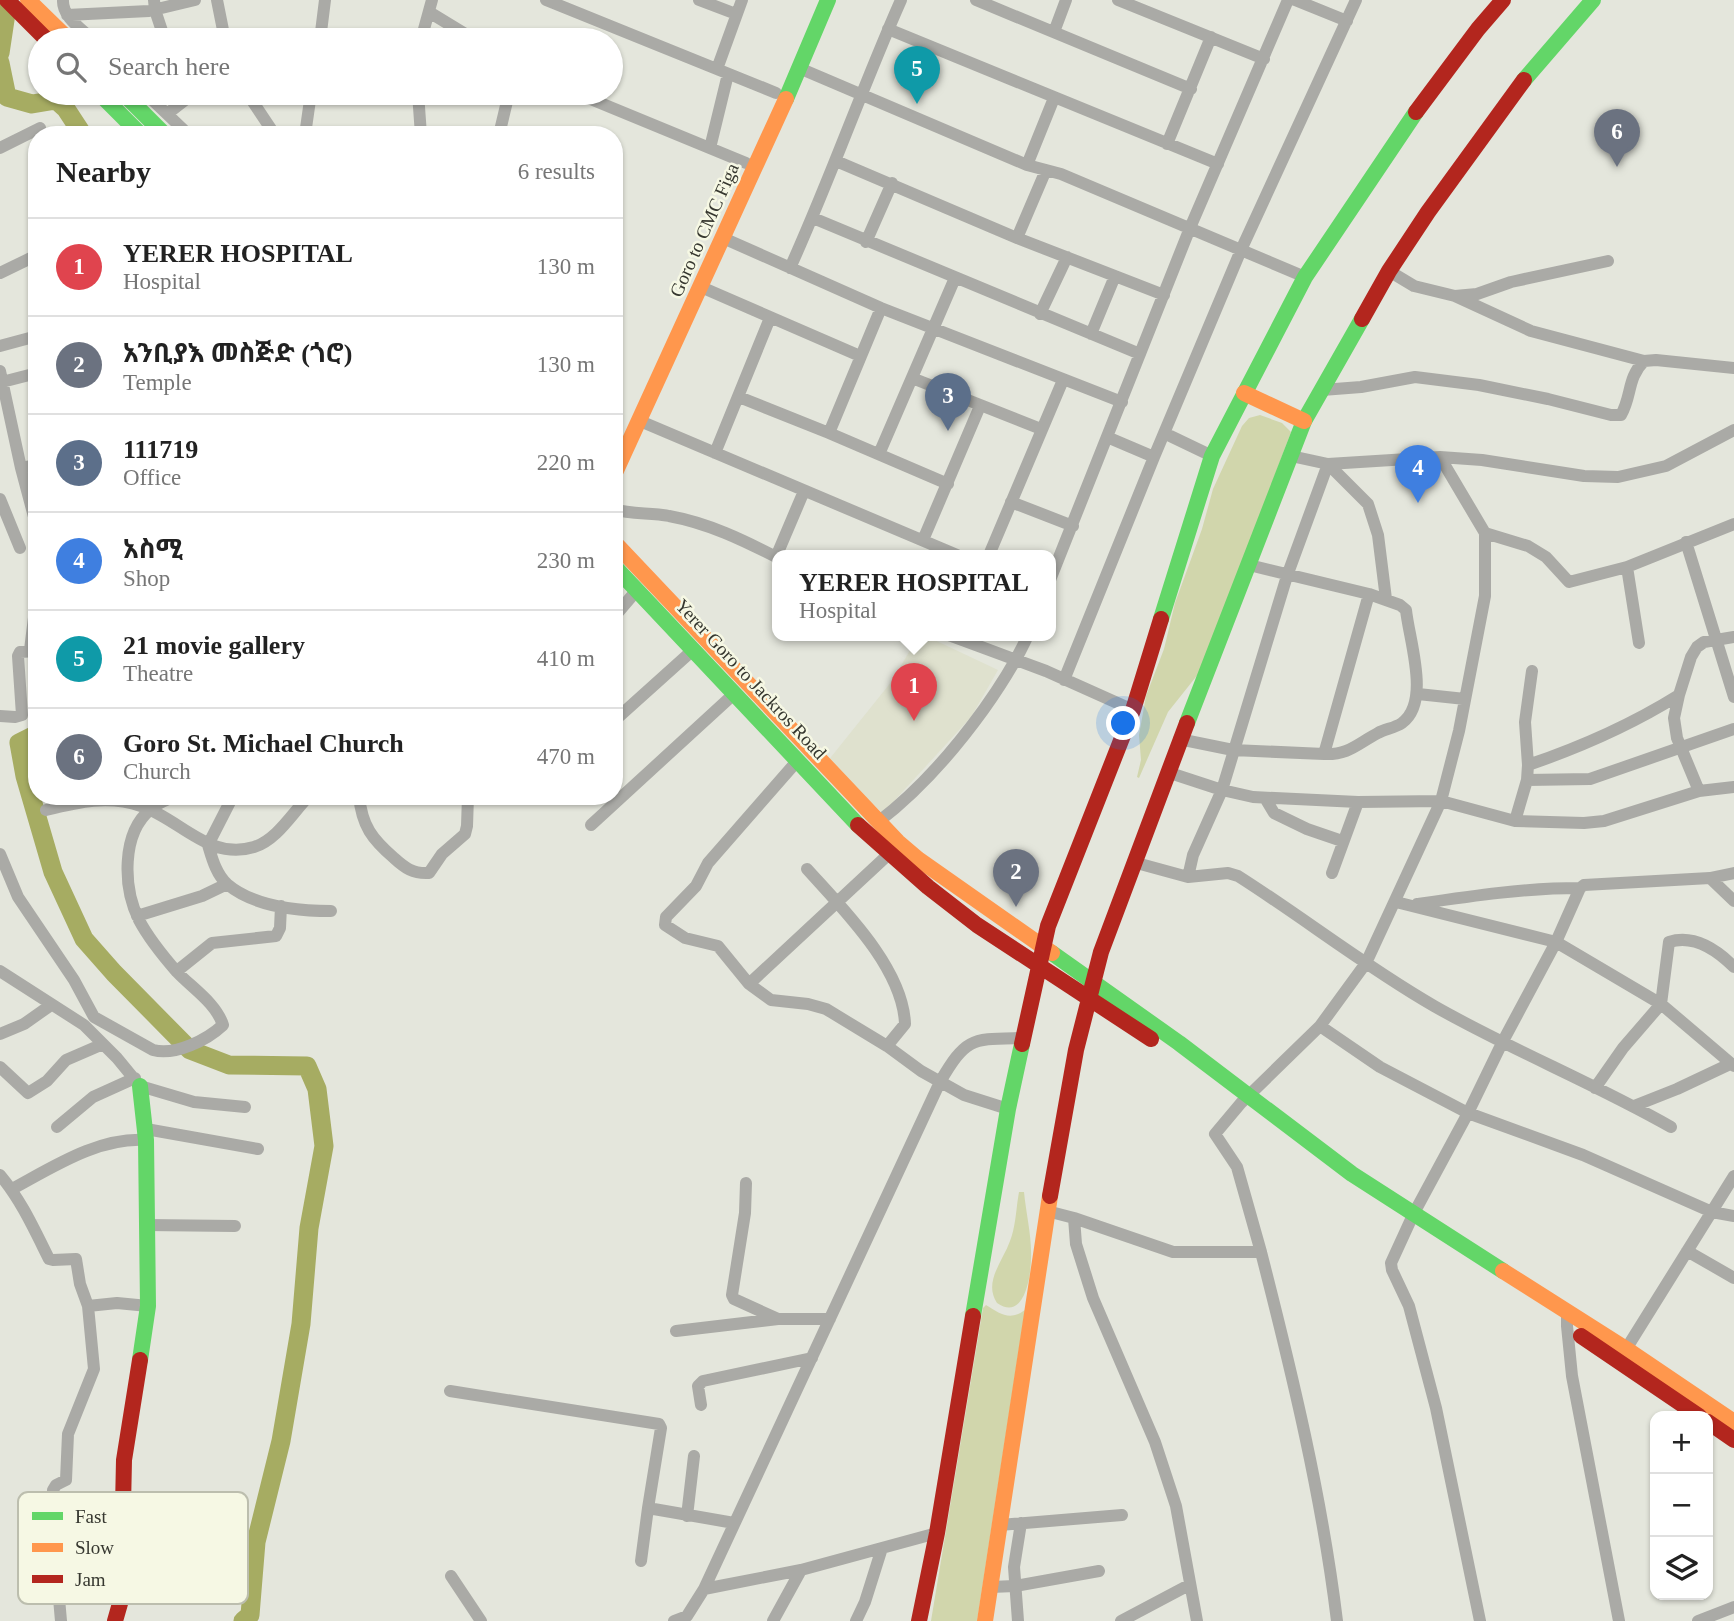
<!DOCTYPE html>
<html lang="en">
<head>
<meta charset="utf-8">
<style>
	body { margin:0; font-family:"Times New Roman","Noto Sans Ethiopic",serif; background:#f2f2f2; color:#222 }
	.controls { position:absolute; right:21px; bottom:21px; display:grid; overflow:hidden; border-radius:14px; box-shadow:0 2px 5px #0004 }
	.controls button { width:63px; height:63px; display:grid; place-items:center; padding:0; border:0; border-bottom:2px solid #e0e0e0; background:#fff; color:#222; font:35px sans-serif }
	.you { position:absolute; left:1124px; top:724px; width:24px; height:24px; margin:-18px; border:5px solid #fff; border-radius:50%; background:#1a73e8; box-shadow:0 0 0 10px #1a73e833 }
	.badge { display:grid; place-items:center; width:46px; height:46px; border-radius:50%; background:#ea580c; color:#fff; font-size:23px; font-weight:700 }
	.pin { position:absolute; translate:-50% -58px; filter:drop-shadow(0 2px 4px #0008) }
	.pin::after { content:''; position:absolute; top:37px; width:24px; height:21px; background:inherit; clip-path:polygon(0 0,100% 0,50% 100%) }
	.popup { position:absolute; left:772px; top:550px; width:284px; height:91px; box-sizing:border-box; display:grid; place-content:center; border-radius:14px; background:#fff; filter:drop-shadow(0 2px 5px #0005); font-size:23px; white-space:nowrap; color:#767676 }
	.popup b { font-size:26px; color:#222 }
	.popup::after { content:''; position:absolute; left:50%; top:100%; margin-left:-14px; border:14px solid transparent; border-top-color:#fff }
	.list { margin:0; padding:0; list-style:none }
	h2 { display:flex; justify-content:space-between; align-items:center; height:91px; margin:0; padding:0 28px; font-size:30px }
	h2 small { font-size:23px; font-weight:400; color:#767676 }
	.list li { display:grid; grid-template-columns:46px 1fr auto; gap:21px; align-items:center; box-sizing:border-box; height:98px; padding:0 28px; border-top:2px solid #e0e0e0 }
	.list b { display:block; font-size:26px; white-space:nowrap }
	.list p { margin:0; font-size:23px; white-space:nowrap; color:#767676 }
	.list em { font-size:23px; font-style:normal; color:#767676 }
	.icon { flex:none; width:38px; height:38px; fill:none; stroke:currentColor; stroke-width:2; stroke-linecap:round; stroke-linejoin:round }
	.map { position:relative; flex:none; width:1734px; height:1621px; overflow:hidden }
	.search { position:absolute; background:#fff; box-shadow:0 2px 5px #0004; left:28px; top:28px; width:595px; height:77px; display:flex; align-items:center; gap:18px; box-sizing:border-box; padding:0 24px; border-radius:38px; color:#767676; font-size:26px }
	.panel { position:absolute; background:#fff; box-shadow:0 2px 5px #0004; left:28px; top:126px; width:595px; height:679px; border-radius:28px }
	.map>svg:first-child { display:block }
	.built { fill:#dfe1ce }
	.green { fill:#d1d6ac }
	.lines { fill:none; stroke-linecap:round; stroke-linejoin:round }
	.river { stroke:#a6ac62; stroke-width:19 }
	.street { stroke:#aaaaa6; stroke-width:12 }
	.fast { stroke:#63d668; stroke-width:16 }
	.slow { stroke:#ff974d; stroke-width:16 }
	.jam { stroke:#b3261e; stroke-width:16 }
	.labels { text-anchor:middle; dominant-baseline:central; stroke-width:5; stroke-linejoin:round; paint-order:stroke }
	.street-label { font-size:19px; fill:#36372f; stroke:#f6f8e4 }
	.key { fill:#f6f8e4; stroke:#bcbeae; stroke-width:2 }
	.key-label { font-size:19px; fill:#36372f }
</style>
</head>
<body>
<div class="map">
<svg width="1734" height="1621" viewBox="0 0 1734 1621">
	<rect width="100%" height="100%" fill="#e4e6dc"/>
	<path class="built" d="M919 635H924L998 670 971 717 883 813 827 762 892 681Z"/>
	<path class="green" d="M1260 415 1282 423 1291 432 1203 668 1168 712 1139 778 1137 777 1141 760 1139 735 1146 696 1164 649 1175 603 1202 529 1213 489 1242 426 1249 418Z
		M1019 1192H1024C1026 1213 1032 1237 1031 1258 1031 1277 1024 1322 997 1303 983 1282 1003 1261 1010 1241 1016 1226 1016 1208 1019 1192Z
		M986 1305C1000 1314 1010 1321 1025 1310L977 1621H931L983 1308Z"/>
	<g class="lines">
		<path class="river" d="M0 53 8 0
			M0 63 7 97 32 104 56 100 66 109 83 135
			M37 734 19 743 25 776 53 872 84 939 114 973 190 1050 229 1065 307 1066 317 1089 324 1146 309 1228 301 1324 281 1441 256 1542 250 1615 243 1621"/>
		<path class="street" d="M63 0C62 17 82 29 93 40
			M154 0 155 10 165 40
			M217 0 225 40
			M546 0 776 93
			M699 0 736 14
			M976 0 1191 89
			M1118 0 1264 59
			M1295 0 1347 21
			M429 12 475 40
			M67 15 149 11 195 0
			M888 29 1218 164
			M1054 32 1066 0
			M320 40 325 0
			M421 40 432 0
			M799 68 1027 165 1061 174 1305 277
			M717 69 742 0
			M145 93 189 135
			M247 93 275 135
			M418 93 421 135
			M576 93 746 163
			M167 114 185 100V93
			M305 135 311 93
			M499 135 509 93
			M1167 144 1211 37
			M0 148 40 128
			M710 148 728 74
			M836 161 1017 238 1164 295
			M1027 165 1054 98
			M813 218 1140 354
			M723 238 881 308 1122 402
			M1017 238 1046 170
			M866 242 892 183
			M790 268C830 180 862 88 901 0
			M1389 271 1414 286 1455 296 1477 294 1511 282 1608 261
			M0 273 37 255
			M701 287 860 356
			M1455 296 1531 331 1644 361
			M1040 314 1067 257
			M1091 334 1115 276
			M0 346 37 336
			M0 371 21 468 37 528
			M912 378 1041 429
			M2 382 37 373
			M1322 390 1361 387 1415 377 1479 385 1548 399 1611 415H1621C1632 396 1627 378 1644 361L1656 360 1734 368
			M739 397 829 433 948 484
			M640 421 957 555
			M829 433 881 308
			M1164 433 1212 456
			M1107 437 1154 457
			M715 453 770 318
			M879 454 955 278
			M1291 456 1328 464 1440 457 1482 460 1584 476 1618 477 1666 466 1734 430
			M21 468 37 465
			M0 499 20 548
			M1011 502 1073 526
			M614 509C631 515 651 512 669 516 708 523 743 540 778 558
			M1485 533 1528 546 1546 557 1569 582 1627 567 1734 524
			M923 540 980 406
			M1686 542 1734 697
			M989 555 1063 380
			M776 557 804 491
			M1249 565 1369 594 1400 605 1406 610C1409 640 1431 702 1402 723 1395 728 1385 729 1378 733 1357 744 1349 755 1324 754L1369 594
			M1627 567 1639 643
			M1050 580 1190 228 1288 0
			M614 617 637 590
			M949 635 1046 671 1133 710
			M1734 637 1704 642 1697 647 1691 657 1679 695 1674 718 1677 738 1699 791 1734 787
			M30 650 37 593
			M1064 680 1154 457 1241 250 1356 0
			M1418 694 1465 699
			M0 716 15 717 22 715 18 656 20 652 37 651
			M614 721 693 650
			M1179 739 1233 750 1324 754
			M798 760 708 863 696 886 666 917 665 925 685 938 718 946 749 984 771 1000 808 1004 826 1009 887 1046 921 1071 964 1095 1008 1109
			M1528 765 1525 722 1532 671
			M1167 772 1222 790 1253 797 1358 802 1441 801 1515 821 1527 780 1528 765C1581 747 1631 725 1679 695
			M1527 780 1590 779 1734 729
			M233 796 208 845C212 858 216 874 227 884 253 906 297 911 331 911
			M359 796C362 826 372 839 394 858 405 868 413 874 429 873L442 854 465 834 467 826 468 796
			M1265 798 1274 813 1307 829 1342 841
			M526 799 529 796
			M46 810C79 802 108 795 141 806 180 819 209 861 254 847 277 840 293 812 309 796
			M1515 821 1584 823 1604 821 1699 791
			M878 822C920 790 953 752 984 709 1001 685 1016 662 1028 635
			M591 825 735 693
			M0 854 18 897 74 980 94 1017 153 1050C175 1056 207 1040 223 1025 216 1003 192 988 177 972 163 956 149 939 139 920 123 888 121 833 151 809 157 803 167 800 175 796
			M1133 862 1188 877 1228 873 1238 876C1304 918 1366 967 1434 1006 1511 1050 1594 1083 1671 1127
			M807 869C843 909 903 968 905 1024L887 1046
			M1332 873 1358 802
			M1734 873 1710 878 1584 885 1580 888 1556 942 1661 1004 1734 1066
			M1188 877 1193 855 1222 790 1287 576 1328 464 1368 504 1378 535 1386 599
			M1710 878 1734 901
			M1396 902 1556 942 1502 1043 1468 1113 1413 1215 1391 1263 1392 1270 1409 1306 1436 1408 1480 1621
			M1417 904C1471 896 1524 888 1580 888
			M137 916 202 896 227 884
			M0 971 84 1025 117 1058 140 1086 194 1102 245 1107
			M177 971 212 943 276 936 280 928 281 906
			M749 984 890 853
			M1320 1026 1380 1067 1468 1113 1583 1155 1712 1212 1734 1216
			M0 1034 24 1024 51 1005
			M0 1067 28 1093 47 1081 66 1060 103 1044
			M1595 1088 1623 1048 1661 1004 1669 942C1694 934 1717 950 1734 967
			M1634 1106 1677 1089 1730 1064
			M57 1127 93 1097 135 1078
			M146 1129 258 1149
			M0 1175C21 1200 34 1229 49 1259L53 1260 76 1259 80 1284 88 1306
			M746 1183 745 1213 732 1295 734 1299 778 1319
			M12 1189C53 1167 98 1137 146 1140
			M1047 1211 1074 1218 1076 1244 1093 1298 1155 1442 1176 1506 1197 1621
			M1074 1218 1173 1252H1261C1292 1373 1322 1497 1337 1621
			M146 1225 235 1226
			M1687 1251 1734 1278
			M1261 1252 1237 1167 1215 1134 1241 1103 1320 1026 1366 963 1441 801 1459 731 1485 596V533L1440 457
			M1567 1312V1326L1572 1376 1619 1621
			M676 1331 778 1319H830
			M1623 1354 1734 1176
			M450 1391 659 1424 661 1428 648 1508 734 1523
			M701 1405 698 1386 703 1381 812 1358
			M687 1516 694 1456
			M1000 1525 1122 1515
			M937 1533 801 1570 704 1589 940 1082C967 1036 972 1039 1023 1038
			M641 1561 648 1508
			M451 1576 481 1621
			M991 1587 1015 1586 1099 1571
			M61 1621 58 1587 62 1543 53 1490 56 1485 66 1480 68 1434 94 1369 88 1306 117 1303 148 1306
			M674 1621 687 1616 704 1589
			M773 1621 801 1570
			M856 1621 865 1602 882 1548
			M1018 1621 1014 1567 1021 1523
			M1121 1621 1189 1585
			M1698 1621 1734 1607"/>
		<path class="fast" d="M1524 80 1593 0
			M99 93 141 135
			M123 93 165 135
			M786 99 828 0
			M614 566 858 825
			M1161 619 1212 456 1305 277 1416 112
			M1187 723 1304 421 1362 319
			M1052 953 1179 1043 1352 1174 1503 1271
			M973 1316 1008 1109 1022 1044
			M140 1360 148 1306 146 1140 140 1086"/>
		<path class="slow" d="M28 0 69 40
			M1244 393 1304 421
			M614 475 786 99
			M614 542 898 842 918 859 1052 953
			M1503 1271 1626 1349 1734 1422
			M985 1621 1050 1196"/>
		<path class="jam" d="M7 0 47 40
			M1416 112 1478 29 1503 0
			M1362 319 1389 271 1428 212 1524 80
			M858 825 928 887 977 925 1151 1039
			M1022 1044 1048 926 1133 710 1161 619
			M1050 1196 1076 1050 1101 952 1187 723
			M1581 1336 1699 1416
			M1708 1422 1734 1440
			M115 1621 121 1600 124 1460 140 1360
			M919 1621 937 1533 973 1316"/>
	</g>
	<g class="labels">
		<g class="street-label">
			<text transform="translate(704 230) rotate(-66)">Goro to CMC Figa</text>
			<text transform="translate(751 679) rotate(47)">Yerer Goro to Jackros Road</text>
		</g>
	</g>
	<rect x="18" y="1492" width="230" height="112" rx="10" class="key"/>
	<rect x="32" y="1512" width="31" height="8" fill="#63d668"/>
	<rect x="32" y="1543" width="31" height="9" fill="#ff974d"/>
	<rect x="32" y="1575" width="31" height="8" fill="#b3261e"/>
	<g class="key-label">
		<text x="75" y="1523">Fast</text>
		<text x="75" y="1554">Slow</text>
		<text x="75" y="1586">Jam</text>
	</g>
</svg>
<div class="controls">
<button>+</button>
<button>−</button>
<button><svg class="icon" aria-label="layers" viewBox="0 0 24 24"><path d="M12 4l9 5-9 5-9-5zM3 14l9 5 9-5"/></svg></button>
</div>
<div class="you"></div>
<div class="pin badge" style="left:914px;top:721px;background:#e0444e">1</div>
<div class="popup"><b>YERER HOSPITAL</b>Hospital</div>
<div class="pin badge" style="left:1016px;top:907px;background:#6b7280">2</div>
<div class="pin badge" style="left:948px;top:431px;background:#5c6f8a">3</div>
<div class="pin badge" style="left:1418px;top:503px;background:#3f7fe0">4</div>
<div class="pin badge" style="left:917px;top:104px;background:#0f9aa8">5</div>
<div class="pin badge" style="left:1617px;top:167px;background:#6b7280">6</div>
<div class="search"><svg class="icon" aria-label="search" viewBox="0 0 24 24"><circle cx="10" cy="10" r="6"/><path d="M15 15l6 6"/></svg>Search here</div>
<section class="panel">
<h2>Nearby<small>6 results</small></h2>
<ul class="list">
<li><span class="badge" style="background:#e0444e">1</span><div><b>YERER HOSPITAL</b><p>Hospital</p></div><em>130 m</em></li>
<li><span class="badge" style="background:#6b7280">2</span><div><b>አንቢያእ መስጅድ (ጎሮ)</b><p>Temple</p></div><em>130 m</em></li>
<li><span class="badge" style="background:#5c6f8a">3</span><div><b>111719</b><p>Office</p></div><em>220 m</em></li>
<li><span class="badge" style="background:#3f7fe0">4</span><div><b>አስሚ</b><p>Shop</p></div><em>230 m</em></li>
<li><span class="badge" style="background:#0f9aa8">5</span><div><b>21 movie gallery</b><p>Theatre</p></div><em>410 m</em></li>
<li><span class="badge" style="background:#6b7280">6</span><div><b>Goro St. Michael Church</b><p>Church</p></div><em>470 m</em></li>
</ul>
</section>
</div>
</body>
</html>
